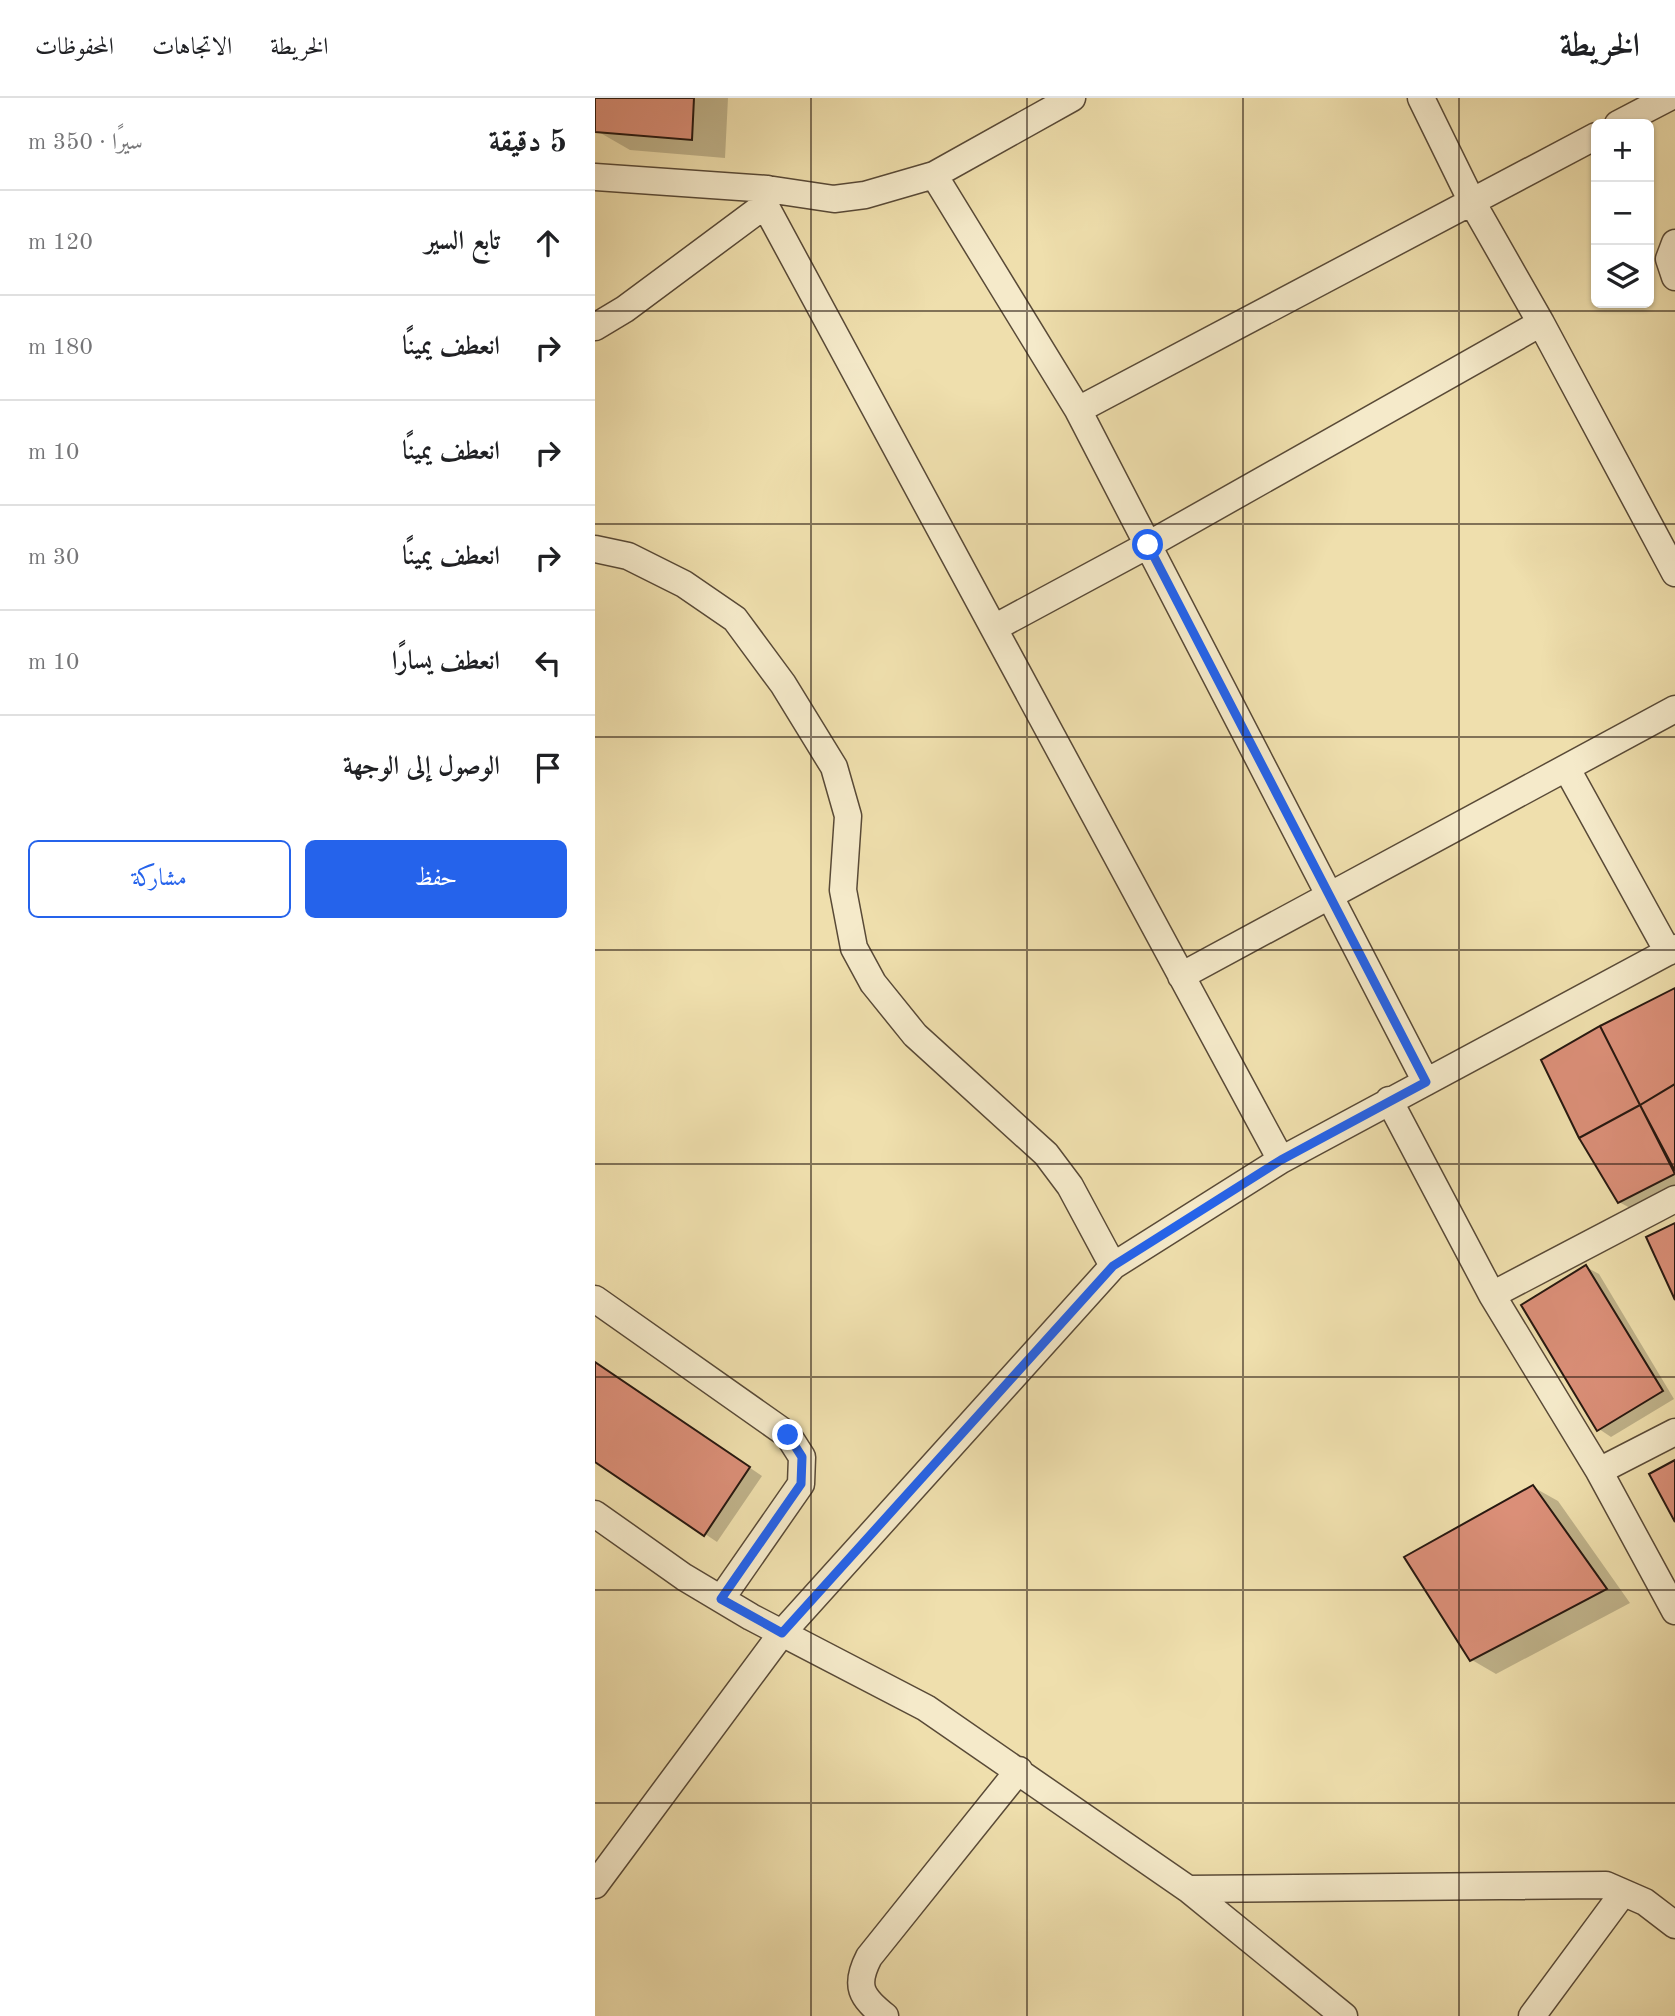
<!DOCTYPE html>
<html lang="ar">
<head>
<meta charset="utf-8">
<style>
	body { margin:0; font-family:"Old Standard TT",Amiri,serif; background:#f2f2f2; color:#202124; direction:rtl }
	.controls { position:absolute; right:21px; top:21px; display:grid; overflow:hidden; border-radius:10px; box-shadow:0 2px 5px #0004 }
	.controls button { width:63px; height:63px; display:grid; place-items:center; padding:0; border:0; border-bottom:2px solid #e0e0e0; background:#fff; color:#202124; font:35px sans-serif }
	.stop { position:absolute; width:21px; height:21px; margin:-16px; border:5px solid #2563eb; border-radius:50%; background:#fff }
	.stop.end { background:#2563eb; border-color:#fff; box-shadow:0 2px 7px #0008 }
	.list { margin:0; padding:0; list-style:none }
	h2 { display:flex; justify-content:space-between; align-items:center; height:91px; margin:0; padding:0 28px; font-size:30px }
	h2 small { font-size:23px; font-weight:400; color:#757577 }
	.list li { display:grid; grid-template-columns:46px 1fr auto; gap:21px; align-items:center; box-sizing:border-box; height:105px; padding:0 28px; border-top:2px solid #e0e0e0 }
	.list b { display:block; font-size:26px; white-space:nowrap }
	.list em { font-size:23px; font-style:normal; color:#757577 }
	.actions { display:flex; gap:14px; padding:21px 28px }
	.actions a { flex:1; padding:16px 0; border:2px solid #2563eb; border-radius:10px; text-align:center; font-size:24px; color:#2563eb }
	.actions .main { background:#2563eb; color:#fff }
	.icon { flex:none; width:38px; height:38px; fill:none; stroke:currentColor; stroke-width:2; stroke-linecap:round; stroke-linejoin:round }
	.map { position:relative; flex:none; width:1080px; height:1918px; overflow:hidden; direction:ltr }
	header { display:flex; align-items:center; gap:42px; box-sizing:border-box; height:98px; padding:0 35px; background:#fff; border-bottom:2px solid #e0e0e0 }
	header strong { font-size:33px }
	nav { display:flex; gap:38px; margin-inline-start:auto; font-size:24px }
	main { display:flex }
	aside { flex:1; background:#fff }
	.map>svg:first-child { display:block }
	.shadow { fill:#0003 }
	.building { fill:#db8f78; stroke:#271810; stroke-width:2 }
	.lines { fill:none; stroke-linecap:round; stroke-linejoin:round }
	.minor-casing { stroke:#594a37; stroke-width:29 }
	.minor { stroke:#f5eaca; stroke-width:26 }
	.route { stroke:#2563eb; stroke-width:9 }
	.grid { fill:none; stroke:#271810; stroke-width:2; stroke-opacity:0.55 }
</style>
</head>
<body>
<header>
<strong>الخريطة</strong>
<nav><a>الخريطة</a><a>الاتجاهات</a><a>المحفوظات</a></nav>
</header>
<main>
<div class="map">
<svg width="1080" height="1918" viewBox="0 0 1080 1918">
	<rect width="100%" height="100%" fill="#efdfad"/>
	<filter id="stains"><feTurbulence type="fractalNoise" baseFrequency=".00286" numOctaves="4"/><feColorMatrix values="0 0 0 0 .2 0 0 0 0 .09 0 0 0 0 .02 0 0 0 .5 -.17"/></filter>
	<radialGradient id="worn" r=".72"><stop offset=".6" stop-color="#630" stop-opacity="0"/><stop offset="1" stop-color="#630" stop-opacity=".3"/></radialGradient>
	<path class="shadow" d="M1 0H133L130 60 35 52 2 33Z
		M1080 892V1088L1037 1111 1024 1104 985 1039Z
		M991 1169 1004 1176 1079 1301 1016 1339 1004 1331Z
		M0 1264 167 1378 122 1444 0 1362Z
		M938 1389 963 1403 1035 1505 901 1576 877 1562Z"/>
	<path class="building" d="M0 0H99L97 42 0 34Z
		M1080 890V986L1045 1007 1005 928Z
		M1005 928 1045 1007 984 1040 946 962Z
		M1080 986V1073L1045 1007Z
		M1045 1007 1080 1076 1023 1105 984 1040Z
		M1080 1125V1202L1051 1139Z
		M991 1167 1068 1293 1002 1333 926 1207Z
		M0 1264 155 1369 109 1438 0 1364Z
		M1080 1362V1424L1054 1376Z
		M938 1387 1012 1491 875 1563 809 1459Z"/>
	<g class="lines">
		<g class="minor-casing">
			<path id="minor" d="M826 0 877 104 946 225 1080 475
				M1023 26 1073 0
				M339 77 483 312 831 984
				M0 79 172 91 239 101 270 97 339 77 477 0
				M172 91 170 107 686 1062
				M1080 145 1074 161 1080 179
				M0 229 30 211 170 107
				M483 312 1001 38
				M0 451 33 458 89 486 140 521 188 586 239 669 253 718 248 792 259 850 278 885 320 937 451 1056 475 1088 518 1168
				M399 530 553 447 946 225
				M972 671 1073 854
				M586 878 1080 611
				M794 1002 897 1197 1004 1373 1080 1513
				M897 1197 1080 1101
				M0 1201 193 1337 207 1359 206 1386 126 1501
				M1004 1373 1080 1334
				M0 1416 89 1479 156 1519 331 1610 593 1791 1011 1787 1050 1804 1080 1827
				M0 1787 187 1535 518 1168 686 1062 1080 850
				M593 1791 749 1918
				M290 1918C266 1899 259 1888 274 1859L424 1672
				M937 1918 1028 1795"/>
		</g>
		<use href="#minor" class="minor"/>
	</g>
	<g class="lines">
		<path class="route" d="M193 1337 207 1359 206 1386 126 1501 187 1535 518 1168 686 1062 831 984 553 447"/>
	</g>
	<path class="grid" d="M216 0V1918M432 0V1918M648 0V1918M864 0V1918M0 213H1080M0 426H1080M0 639H1080M0 852H1080M0 1066H1080M0 1279H1080M0 1492H1080M0 1705H1080"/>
	<rect width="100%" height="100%" filter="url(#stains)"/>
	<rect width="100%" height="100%" fill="url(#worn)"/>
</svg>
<div class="controls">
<button>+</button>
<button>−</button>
<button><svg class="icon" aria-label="layers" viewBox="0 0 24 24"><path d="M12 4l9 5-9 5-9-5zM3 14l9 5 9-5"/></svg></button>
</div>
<div class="stop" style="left:553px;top:447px"></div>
<div class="stop end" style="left:193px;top:1337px"></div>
</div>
<aside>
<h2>5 دقيقة<small>سيرًا · 350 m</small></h2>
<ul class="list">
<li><svg class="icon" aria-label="ahead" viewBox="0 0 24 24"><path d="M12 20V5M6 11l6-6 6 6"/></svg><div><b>تابع السير</b></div><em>120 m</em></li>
<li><svg class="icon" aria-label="right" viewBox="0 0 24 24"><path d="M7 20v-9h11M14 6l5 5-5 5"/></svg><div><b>انعطف يمينًا</b></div><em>180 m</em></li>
<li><svg class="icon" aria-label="right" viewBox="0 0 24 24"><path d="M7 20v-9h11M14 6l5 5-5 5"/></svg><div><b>انعطف يمينًا</b></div><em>10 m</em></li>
<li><svg class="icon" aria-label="right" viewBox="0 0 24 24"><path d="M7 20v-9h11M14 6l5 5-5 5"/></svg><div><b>انعطف يمينًا</b></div><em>30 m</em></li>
<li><svg class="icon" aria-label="left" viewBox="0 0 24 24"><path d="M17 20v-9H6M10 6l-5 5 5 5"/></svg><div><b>انعطف يسارًا</b></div><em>10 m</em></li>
<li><svg class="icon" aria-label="arrive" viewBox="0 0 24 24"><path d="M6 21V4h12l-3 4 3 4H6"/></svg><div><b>الوصول إلى الوجهة</b></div></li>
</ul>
<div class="actions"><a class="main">حفظ</a><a>مشاركة</a></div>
</aside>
</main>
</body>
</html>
